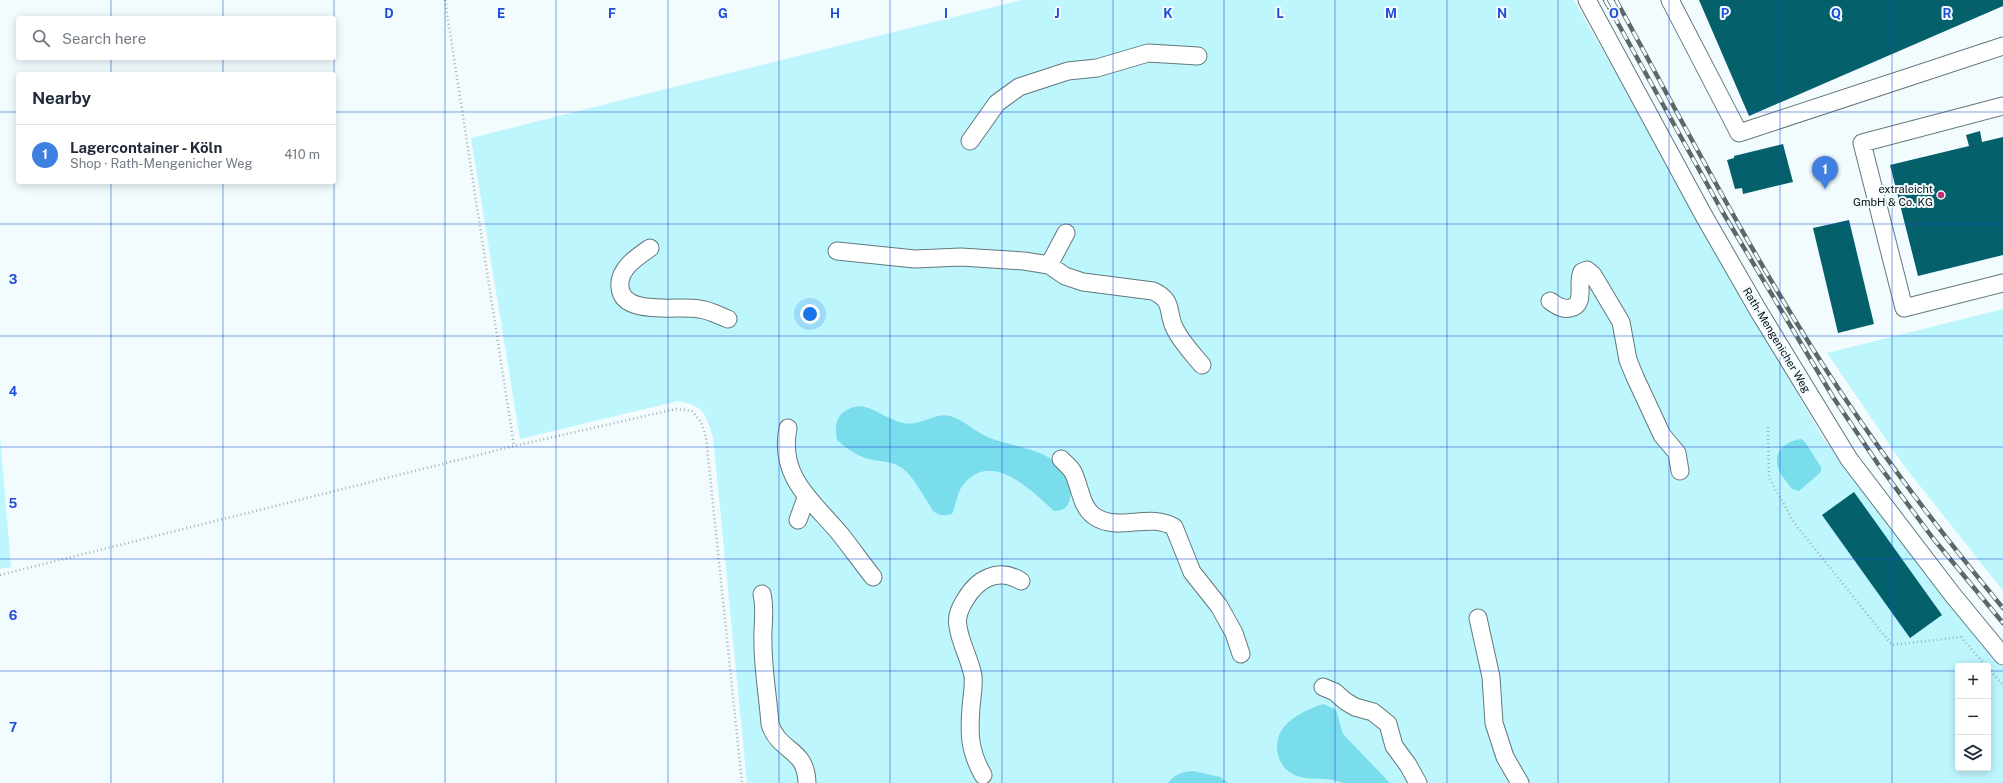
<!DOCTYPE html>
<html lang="en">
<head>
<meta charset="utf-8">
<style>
	body { margin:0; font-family:"Public Sans",sans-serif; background:#f2f2f3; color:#1f2937 }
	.controls { position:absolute; right:12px; bottom:12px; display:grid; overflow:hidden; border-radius:4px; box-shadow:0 2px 10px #0003 }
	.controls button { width:36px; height:36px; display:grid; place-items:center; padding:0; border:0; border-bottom:1px solid #e0e1e3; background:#fff; color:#1f2937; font:20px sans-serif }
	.you { position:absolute; left:810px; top:314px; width:14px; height:14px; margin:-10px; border:3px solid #fff; border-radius:50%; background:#1a73e8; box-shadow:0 0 0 6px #1a73e833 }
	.badge { display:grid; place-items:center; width:26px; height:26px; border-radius:50%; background:#0b8043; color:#fff; font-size:13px; font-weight:700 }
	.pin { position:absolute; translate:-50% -33px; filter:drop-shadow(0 1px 2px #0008) }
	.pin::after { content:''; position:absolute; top:21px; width:14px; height:12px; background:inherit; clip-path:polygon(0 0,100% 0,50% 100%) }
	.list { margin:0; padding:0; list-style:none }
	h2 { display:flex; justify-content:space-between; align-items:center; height:52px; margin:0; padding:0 16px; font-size:17px }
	h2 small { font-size:13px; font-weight:400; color:#747a83 }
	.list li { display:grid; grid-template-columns:26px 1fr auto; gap:12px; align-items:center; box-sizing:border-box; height:60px; padding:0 16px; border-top:1px solid #e0e1e3 }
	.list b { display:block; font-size:15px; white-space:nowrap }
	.list p { margin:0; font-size:13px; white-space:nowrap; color:#747a83 }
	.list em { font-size:13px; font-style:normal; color:#747a83 }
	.icon { flex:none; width:22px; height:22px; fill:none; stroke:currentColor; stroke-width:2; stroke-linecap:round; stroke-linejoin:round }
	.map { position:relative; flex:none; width:2003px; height:783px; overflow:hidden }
	.search { position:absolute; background:#fff; box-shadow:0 2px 10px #0003; left:16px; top:16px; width:320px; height:44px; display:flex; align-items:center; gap:10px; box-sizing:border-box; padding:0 14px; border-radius:4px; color:#747a83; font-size:15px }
	.panel { position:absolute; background:#fff; box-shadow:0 2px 10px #0003; left:16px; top:72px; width:320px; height:112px; border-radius:4px }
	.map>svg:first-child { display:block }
	.green { fill:#bef6fe; fill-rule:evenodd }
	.water { fill:#7addeb }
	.building { fill:#04606a }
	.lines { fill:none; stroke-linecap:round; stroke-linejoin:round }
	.minor-casing { stroke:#62787c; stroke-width:19 }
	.path { stroke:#a7b0b2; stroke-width:2.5; stroke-dasharray:1 3; stroke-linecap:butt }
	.minor { stroke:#fff; stroke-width:17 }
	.rail-casing { stroke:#5d6668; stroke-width:4.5 }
	.rail { stroke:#f2fcfe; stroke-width:3; stroke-dasharray:9; stroke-linecap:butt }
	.grid { fill:none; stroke:#1d4ed8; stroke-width:1; stroke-opacity:0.55 }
	.poi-dot { fill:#b9316f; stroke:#f2fcfe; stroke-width:1.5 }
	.labels { text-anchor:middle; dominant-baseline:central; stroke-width:4; stroke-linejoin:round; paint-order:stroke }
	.poi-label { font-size:11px; fill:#070f11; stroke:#f2fcfe; text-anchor:end }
	.street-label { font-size:11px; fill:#070f11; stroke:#f2fcfe }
	.grid-label { font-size:13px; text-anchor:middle; font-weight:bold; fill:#1d4ed8; stroke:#f2fcfe; stroke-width:4; stroke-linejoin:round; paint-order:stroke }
</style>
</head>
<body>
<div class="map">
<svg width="2003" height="783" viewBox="0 0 2003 783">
	<rect width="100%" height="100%" fill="#f2fcfe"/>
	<path class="green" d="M1022 0H1574L1824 440 1961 619 2003 667V783H747L713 437C705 413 704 406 678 401L520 439 471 138ZM1958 666H1988V768H1958Z
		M2003 309V591L1902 463 1827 353Z
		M0 436 11 567 0 569Z"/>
	<path class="water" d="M858 406C875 407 886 419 903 423 921 427 934 412 950 416 965 420 976 433 990 438 1018 449 1057 448 1069 482 1071 490 1072 498 1067 506 1064 510 1059 511 1054 511 1030 490 992 449 963 485 956 494 957 504 952 514 944 516 940 516 933 511 924 497 915 478 902 468 892 461 881 462 869 459 857 456 846 448 837 440 833 421 839 410 858 406Z
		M1801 439 1805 442 1821 467V472L1799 491 1792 489C1788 483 1780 475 1778 467 1773 451 1786 441 1801 439Z
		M1324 704 1336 710 1343 734 1390 783H1343C1327 775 1307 783 1291 773 1276 764 1272 741 1284 727 1292 717 1311 707 1324 704Z
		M1193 771 1220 777 1228 783H1168C1175 774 1182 772 1193 771Z"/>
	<path class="building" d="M1699 0H2003V6L1749 116Z
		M1980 131 1982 142 2003 137V255L1918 276 1890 165 1969 146 1966 135Z
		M1783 144 1793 182 1743 194 1742 188 1735 189 1727 160 1734 158V156Z
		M1849 220 1874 324 1838 333 1813 228Z
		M1854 492 1942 615 1910 638 1822 515Z"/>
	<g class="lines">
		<g class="minor-casing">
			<path id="minor" d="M1587 0 1704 216 1758 310 1849 459 1952 594 2003 656
				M1670 0 1739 133 2003 46
				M2003 106 1862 143 1904 308 2003 283
				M970 141 997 103 1019 87 1068 71 1097 68 1148 53 1198 56
				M650 248C637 257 618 269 620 287 622 317 678 305 699 309 709 310 718 315 728 319
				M837 251 915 259 961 257 1024 261 1049 265 1065 276 1083 282 1153 291C1175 301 1166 312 1175 329 1182 343 1192 353 1202 365
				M1049 265 1066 233
				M1550 301C1556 305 1562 310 1570 308 1587 305 1576 282 1582 272L1587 270 1593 275 1621 322 1628 360 1635 377 1662 435 1677 453 1680 471
				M788 428C778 478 814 502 841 535 852 549 862 563 873 577
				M1061 459C1065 463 1070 467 1073 472 1080 486 1081 507 1094 516 1118 533 1149 512 1174 527L1192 572 1219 606 1234 633 1241 654
				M798 520 806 498
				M762 594C766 611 762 626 763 643 763 670 768 697 770 724 779 753 806 747 807 783
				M1478 618 1491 677 1494 723 1505 757 1520 783
				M1323 687 1335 692 1345 701 1355 707 1373 712 1388 724 1394 746 1408 765 1418 783
				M983 775C969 750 969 734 971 707 972 697 974 686 973 676 970 659 960 643 958 626 956 616 960 608 965 600 977 579 998 567 1021 581"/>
		</g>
		<path class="path" d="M445 0 514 446
			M1768 427 1769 478 1795 524 1892 645 1961 637 1986 666
			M0 575 514 446 676 409 692 411 701 422 706 437 742 783
			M1988 668 2003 685"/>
		<use href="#minor" class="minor"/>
		<g class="rail-casing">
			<path id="rail" d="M1605 0 1722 211 1833 397 1878 464 1932 537 2003 623
				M1616 0C1688 132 1758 268 1842 394 1892 469 1946 539 2003 608"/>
		</g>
		<use href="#rail" class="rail"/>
	</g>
	<path class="grid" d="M111 0V18M223 0V18M334 0V18M445 0V783M556 0V783M668 0V783M779 0V783M890 0V783M1002 0V783M1113 0V783M1224 0V783M1335 0V783M1447 0V783M1558 0V783M1669 0V783M1780 0V783M1892 0V783M111 58V74M223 58V74M334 58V74M0 112H18M334 112H2003M111 182V783M223 182V783M334 182V783M0 224H2003M0 336H2003M0 447H2003M0 559H2003M0 671H1958M1988 671H2003"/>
	<circle class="poi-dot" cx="1941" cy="195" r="4"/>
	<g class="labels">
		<g class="poi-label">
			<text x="1933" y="189">extraleicht<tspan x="1933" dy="13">GmbH &amp; Co. KG</tspan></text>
		</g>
		<g class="street-label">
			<text transform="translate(1777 340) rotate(59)">Rath-Mengenicher Weg</text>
		</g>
	</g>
	<g class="grid-label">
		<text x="389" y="18">D</text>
		<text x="501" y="18">E</text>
		<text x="612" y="18">F</text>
		<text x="723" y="18">G</text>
		<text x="835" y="18">H</text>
		<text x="946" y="18">I</text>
		<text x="1057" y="18">J</text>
		<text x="1168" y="18">K</text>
		<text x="1280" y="18">L</text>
		<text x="1391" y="18">M</text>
		<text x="1502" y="18">N</text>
		<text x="1614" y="18">O</text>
		<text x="1725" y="18">P</text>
		<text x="1836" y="18">Q</text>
		<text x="1947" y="18">R</text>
		<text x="13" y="284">3</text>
		<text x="13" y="396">4</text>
		<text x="13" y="508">5</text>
		<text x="13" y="620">6</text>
		<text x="13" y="732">7</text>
	</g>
</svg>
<div class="controls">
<button>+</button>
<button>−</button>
<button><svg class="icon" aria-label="layers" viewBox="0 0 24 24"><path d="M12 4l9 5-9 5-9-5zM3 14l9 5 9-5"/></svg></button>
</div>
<div class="you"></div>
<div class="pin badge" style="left:1825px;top:189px;background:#3f7fe0">1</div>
<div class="search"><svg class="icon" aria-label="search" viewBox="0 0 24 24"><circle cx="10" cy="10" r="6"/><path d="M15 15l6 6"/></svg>Search here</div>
<section class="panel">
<h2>Nearby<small></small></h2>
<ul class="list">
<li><span class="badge" style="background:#3f7fe0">1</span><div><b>Lagercontainer - Köln</b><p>Shop · Rath-Mengenicher Weg</p></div><em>410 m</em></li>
</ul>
</section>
</div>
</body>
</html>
